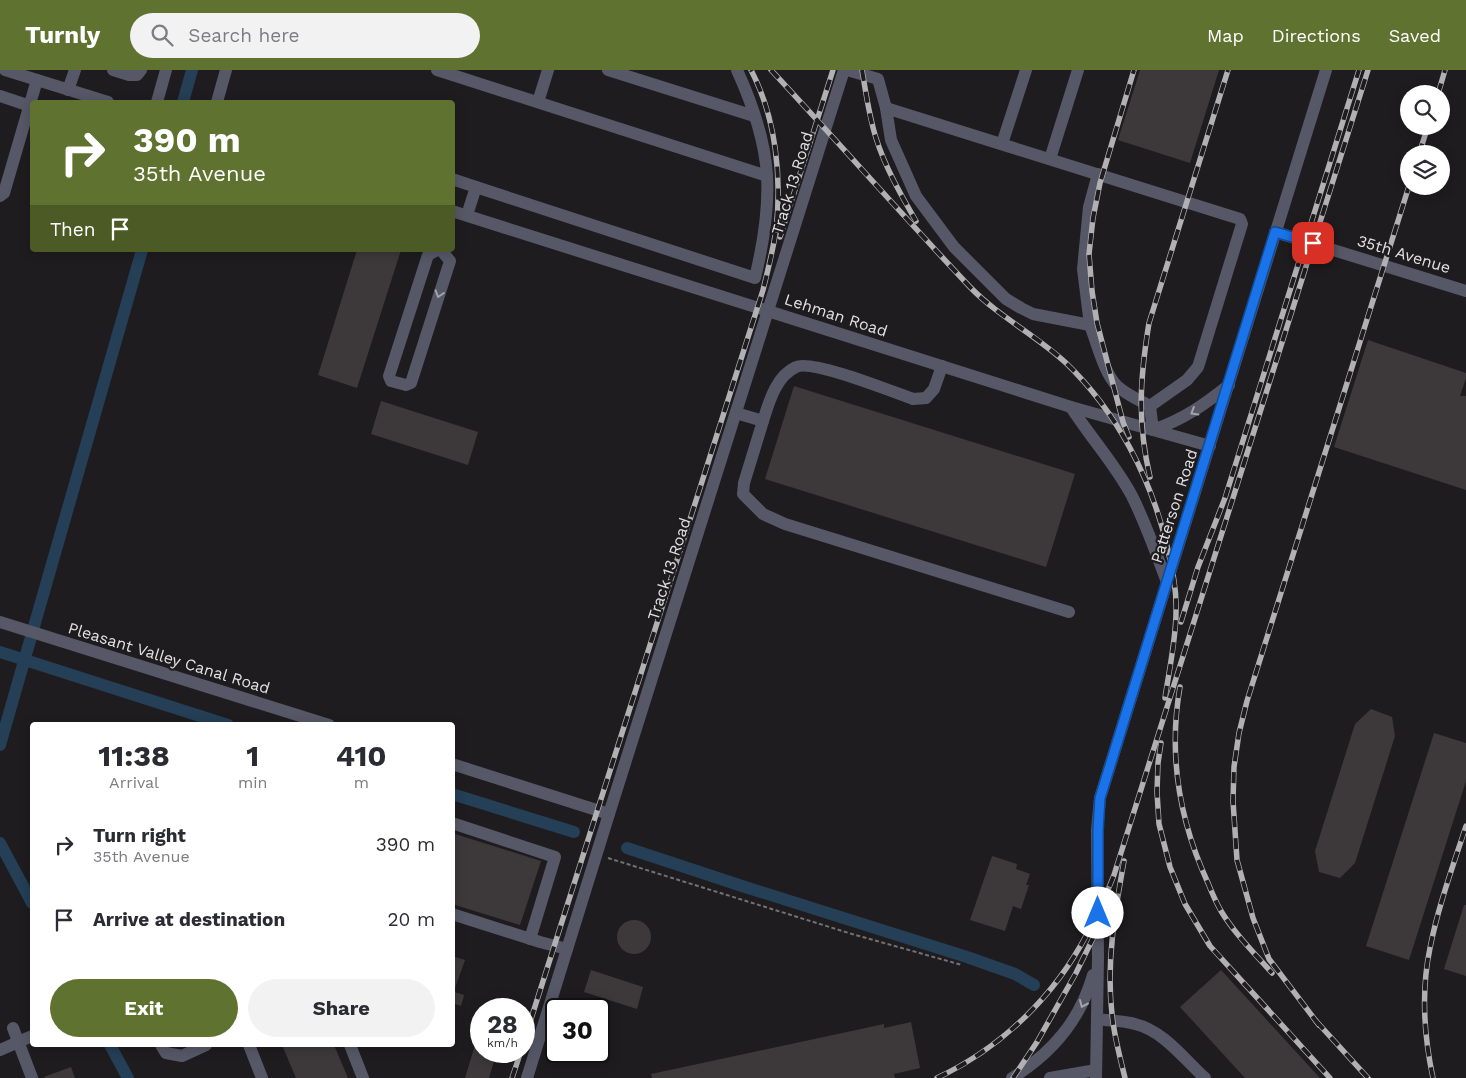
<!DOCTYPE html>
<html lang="en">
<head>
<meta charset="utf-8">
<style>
	:root { --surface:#fff; --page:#f2f2f3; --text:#2b2b33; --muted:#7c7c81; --accent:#60722f }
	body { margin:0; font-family:"Work Sans",sans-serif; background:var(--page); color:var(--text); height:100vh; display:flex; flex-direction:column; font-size:19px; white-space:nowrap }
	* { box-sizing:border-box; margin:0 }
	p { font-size:16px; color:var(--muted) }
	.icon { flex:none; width:28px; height:28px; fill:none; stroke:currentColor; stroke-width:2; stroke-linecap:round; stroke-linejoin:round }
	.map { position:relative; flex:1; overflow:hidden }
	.drawer { position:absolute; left:30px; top:652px; width:425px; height:325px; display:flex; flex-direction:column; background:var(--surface); border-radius:5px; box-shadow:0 2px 12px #0003 }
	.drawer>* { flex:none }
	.guide { position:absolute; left:30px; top:30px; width:425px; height:152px; border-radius:5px; box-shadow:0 2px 12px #0003; background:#60722f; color:#fff; overflow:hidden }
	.controls { position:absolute; left:1400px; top:15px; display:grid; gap:10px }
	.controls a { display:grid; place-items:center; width:50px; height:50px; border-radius:50%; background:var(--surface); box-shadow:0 2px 12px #0003; font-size:25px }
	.speed { position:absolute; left:470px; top:928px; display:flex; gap:10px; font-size:25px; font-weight:700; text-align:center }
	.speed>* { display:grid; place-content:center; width:65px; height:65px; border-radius:50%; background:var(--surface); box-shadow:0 2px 12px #0003; line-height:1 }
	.speed small { font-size:12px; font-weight:400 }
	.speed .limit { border:2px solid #111; border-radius:8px; background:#fff; color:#111 }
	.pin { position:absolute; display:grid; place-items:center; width:42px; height:42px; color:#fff; margin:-21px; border-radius:10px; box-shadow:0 2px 8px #0006 }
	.me { position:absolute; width:55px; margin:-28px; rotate:0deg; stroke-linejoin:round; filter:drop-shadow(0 0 4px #0008) }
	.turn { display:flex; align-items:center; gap:18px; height:105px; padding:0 20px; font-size:22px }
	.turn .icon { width:65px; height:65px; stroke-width:2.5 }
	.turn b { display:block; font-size:35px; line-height:42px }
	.then { display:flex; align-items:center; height:48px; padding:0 20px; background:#0003; gap:10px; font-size:19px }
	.eta { display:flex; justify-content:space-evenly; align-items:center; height:85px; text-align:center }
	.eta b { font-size:30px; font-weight:700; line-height:35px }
	.cta { display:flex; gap:10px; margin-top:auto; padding:10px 20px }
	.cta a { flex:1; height:58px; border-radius:30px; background:var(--accent); color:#fff; font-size:20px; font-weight:700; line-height:58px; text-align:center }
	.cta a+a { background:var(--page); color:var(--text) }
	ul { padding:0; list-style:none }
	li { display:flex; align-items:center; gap:15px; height:75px; padding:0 20px }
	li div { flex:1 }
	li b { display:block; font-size:19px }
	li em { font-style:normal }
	header { display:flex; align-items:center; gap:30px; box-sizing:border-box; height:70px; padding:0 25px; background:var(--accent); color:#fff }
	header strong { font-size:24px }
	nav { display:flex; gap:28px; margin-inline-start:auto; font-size:18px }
	.search { width:350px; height:45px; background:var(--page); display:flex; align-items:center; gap:12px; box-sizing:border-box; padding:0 18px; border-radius:28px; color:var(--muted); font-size:19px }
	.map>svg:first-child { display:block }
</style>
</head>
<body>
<header>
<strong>Turnly</strong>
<div class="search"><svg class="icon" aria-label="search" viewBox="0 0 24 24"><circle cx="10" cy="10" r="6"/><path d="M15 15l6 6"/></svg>Search here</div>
<nav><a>Map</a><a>Directions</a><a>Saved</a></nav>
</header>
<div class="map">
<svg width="1466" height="1008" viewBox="0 0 1466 1008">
	<rect width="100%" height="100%" fill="#1e1c1e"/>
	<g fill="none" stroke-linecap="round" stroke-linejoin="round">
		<!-- canal -->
		<g stroke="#243f56" stroke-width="12">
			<polyline points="183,32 192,0"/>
			<polyline points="0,582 228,655"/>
			<polyline points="0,675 142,180"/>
			<polyline points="452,724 574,762"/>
			<polyline points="0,773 32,833"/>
			<polyline points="627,778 742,816 967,887 1015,904 1034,915"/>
			<polyline points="110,975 128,1008"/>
		</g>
	</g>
	<!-- building -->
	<g fill="#3d393b">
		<polygon points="1140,0 1219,0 1190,93 1118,70"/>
		<polygon points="357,180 401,180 357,318 318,305"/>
		<polygon points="1368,270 1466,303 1466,308 1460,326 1466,326 1466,420 1334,377"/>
		<polygon points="794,316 1075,404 1046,497 765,409"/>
		<polygon points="381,331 478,362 468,395 371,364"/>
		<polygon points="1371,639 1392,647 1395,666 1355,793 1340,808 1319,802 1315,781 1355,654"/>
		<polygon points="1434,663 1466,673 1466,711 1409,890 1366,876"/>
		<polygon points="452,763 541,791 520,855 452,834"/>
		<polygon points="992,786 1017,794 1016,799 1030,804 1026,815 1029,815 1021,839 1013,836 1005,861 970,850"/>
		<polygon points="1464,835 1466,835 1466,906 1444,899"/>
		<circle cx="634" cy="867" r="17"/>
		<polygon points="452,886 465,890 454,921 452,920"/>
		<polygon points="591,900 643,917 637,939 584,922"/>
		<polygon points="1221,900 1320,1008 1245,1008 1180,937"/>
		<polygon points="452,921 464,925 461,936 452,933"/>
		<polygon points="911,952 920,998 894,1004 895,1008 652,1008 651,1004 884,954 884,958"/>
		<polygon points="479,962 481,963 481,981 497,981 489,1008 465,1008"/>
		<polygon points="282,975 334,975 348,1008 296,1008"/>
		<polygon points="71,997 75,1008 45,1008 44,1007"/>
	</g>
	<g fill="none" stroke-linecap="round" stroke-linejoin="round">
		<!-- path -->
		<polyline stroke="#727173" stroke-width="2" stroke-dasharray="4 2.5" stroke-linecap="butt" points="608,788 852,864 962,895"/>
		<!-- minor -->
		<g stroke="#565867" stroke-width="12">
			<polyline points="5,0 108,32"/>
			<polyline points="113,0 129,5 137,5 141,0"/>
			<polyline points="437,0 767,106"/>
			<polyline points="608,0 754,46"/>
			<polyline points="847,0 878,9 886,38 1240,149 1242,154 1198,297 1187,310 1150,336"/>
			<polyline points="68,20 75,0"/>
			<polyline points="0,26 30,36"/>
			<polyline points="157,32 166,0"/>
			<polyline points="217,32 226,0"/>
			<polyline points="538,32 548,0"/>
			<polyline points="886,38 891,70 916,126 954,177 1006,229 1021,238 1033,244 1090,255 1083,199 1089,137 1098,104"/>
			<polyline points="1002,74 1026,0"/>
			<polyline points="1050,89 1078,0"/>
			<polyline points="452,109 476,117 467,145"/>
			<path d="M 476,117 L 755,208 C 763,175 769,140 767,106 C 765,69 752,33 737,0"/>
			<polyline points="0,126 4,123 37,10"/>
			<polyline points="452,141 1071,337 1210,376"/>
			<polyline points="1275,162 1466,221"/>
			<polyline points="437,180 428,185 389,306 391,311 406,315 411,313 450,191 441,180"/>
			<path d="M 1090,255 C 1097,273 1104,303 1117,316 C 1127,325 1139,330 1150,336 L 1153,360 C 1184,349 1204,335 1229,315"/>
			<path d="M 1071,337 C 1090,367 1115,394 1132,426 C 1146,454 1156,483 1167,512"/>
			<polyline points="736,343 763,351 744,413 743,424 763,444 785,454 1069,542"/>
			<path d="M 763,351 C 769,332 776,306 796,297 C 812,289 893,322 913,329 L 926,328 L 934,319 L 942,296"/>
			<polyline points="0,552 329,655"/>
			<polyline points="452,694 609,744"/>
			<polyline points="452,753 555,787 530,869"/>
			<polyline points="452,844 540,872 567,879"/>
			<path d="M 1097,949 C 1109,951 1122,950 1135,954 C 1164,961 1184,989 1205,1008"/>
			<polyline points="13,958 32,1008"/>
			<polyline points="161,975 166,983 182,986 206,975"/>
			<polyline points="249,975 262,1008"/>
			<polyline points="350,975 363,1008"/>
			<polyline points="0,980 32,966"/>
			<polyline points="527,1008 609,744 844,0"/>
			<path d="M 1012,1008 C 1052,983 1080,951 1093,905"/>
			<polyline points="1050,1008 1096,1000"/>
			<polyline points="1096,1008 1098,888 1097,760 1100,728 1326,0"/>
		</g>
		<defs>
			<g id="rail">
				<path d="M 771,0 C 838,72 903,146 970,217 C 999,247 1036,265 1066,293 C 1117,342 1151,408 1167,476 C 1172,498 1177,520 1176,542 C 1176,569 1169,601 1165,628"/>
				<path d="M 862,0 C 866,23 869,46 876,68 C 885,97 901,125 916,151"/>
				<polyline points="1438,24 1445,0"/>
				<polyline points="1419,84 1428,56"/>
				<polyline points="780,167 833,0"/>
				<polyline points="1129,367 1123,352 1097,253 1092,221 1089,184 1093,148 1100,113 1134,0"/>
				<path d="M 1150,407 C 1137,352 1140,308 1149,253 L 1228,0"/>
				<polyline points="1181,552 1198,497 1225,428 1359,0"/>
				<path d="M 1180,617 C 1168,685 1180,752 1208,813 C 1212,823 1216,832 1221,841 C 1235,864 1254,883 1272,903"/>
				<polyline points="1161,673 1158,693 1157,722 1159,754 1170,797 1185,834 1210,876 1330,1008"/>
				<path d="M 1124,791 C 1115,841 1106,893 1112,944 C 1114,966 1120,987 1125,1008"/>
				<polyline points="1316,951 1368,1008"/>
				<polyline points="1319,955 1269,889 1253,848 1237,790 1233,731 1234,697 1239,663 1247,631 1409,116"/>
				<path d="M 524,971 L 763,220 C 768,200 773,180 776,160 C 782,107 776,48 751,0"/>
				<polyline points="512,1008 521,981"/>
				<path d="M 937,1008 C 1001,978 1054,927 1087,864 C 1098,845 1106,825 1114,805 L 1368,0"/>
				<polyline points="1013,1008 1037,972 1076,903 1097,860"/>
				<path d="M 1433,1008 C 1424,966 1421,921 1430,878 C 1438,837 1453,796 1466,756"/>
			</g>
		</defs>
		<!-- rail casing -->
		<use href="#rail" stroke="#b1b0b2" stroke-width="5.5"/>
		<!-- rail -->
		<use href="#rail" stroke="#1e1c1e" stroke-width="4" stroke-dasharray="11" stroke-linecap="butt"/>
	</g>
	<!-- one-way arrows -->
	<defs><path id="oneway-chevron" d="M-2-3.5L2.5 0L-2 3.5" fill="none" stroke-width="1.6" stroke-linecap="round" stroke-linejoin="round" transform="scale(1.25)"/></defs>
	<g stroke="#a2a3ab">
		<use href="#oneway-chevron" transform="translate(439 224) rotate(108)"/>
		<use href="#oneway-chevron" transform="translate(1194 342) rotate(149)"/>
		<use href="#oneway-chevron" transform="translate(1083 934) rotate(114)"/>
	</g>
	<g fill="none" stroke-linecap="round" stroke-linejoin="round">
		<defs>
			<polyline id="route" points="1098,843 1098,760 1100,728 1275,162 1313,173"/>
		</defs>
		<!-- route casing -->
		<use href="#route" stroke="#114b97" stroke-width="12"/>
		<!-- route -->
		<use href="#route" stroke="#1a73e8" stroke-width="9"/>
	</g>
	<g text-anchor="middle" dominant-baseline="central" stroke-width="4.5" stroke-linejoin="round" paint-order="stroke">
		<!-- street labels -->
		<g font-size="16" fill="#e1e0e2" stroke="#1e1c1e">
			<text transform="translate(792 113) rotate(-73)">Track 13 Road</text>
			<text transform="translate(1404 184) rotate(17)">35th Avenue</text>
			<text transform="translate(836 245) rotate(18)">Lehman Road</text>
			<text transform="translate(1174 436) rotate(-72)">Patterson Road</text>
			<text transform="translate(669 499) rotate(-72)">Track 13 Road</text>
			<text transform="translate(169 588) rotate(17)">Pleasant Valley Canal Road</text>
		</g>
	</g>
</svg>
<div class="controls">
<a><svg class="icon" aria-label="search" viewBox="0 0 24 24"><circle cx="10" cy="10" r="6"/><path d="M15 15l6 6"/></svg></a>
<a><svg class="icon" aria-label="layers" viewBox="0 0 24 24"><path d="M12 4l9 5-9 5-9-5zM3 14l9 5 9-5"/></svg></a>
</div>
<div class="speed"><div>28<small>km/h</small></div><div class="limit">30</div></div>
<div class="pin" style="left:1313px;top:173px;background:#d93025"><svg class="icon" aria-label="arrive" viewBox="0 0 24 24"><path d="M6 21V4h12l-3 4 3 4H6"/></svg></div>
<svg class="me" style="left:1098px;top:843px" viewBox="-20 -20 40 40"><circle r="19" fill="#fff"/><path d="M0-13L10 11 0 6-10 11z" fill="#1a73e8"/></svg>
<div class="guide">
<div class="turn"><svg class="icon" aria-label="right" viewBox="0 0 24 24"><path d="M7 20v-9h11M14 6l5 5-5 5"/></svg><div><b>390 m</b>35th Avenue</div></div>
<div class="then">Then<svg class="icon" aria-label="arrive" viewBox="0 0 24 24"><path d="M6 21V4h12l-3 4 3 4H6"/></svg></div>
</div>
<section class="drawer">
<div class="eta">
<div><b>11:38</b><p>Arrival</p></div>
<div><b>1</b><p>min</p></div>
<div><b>410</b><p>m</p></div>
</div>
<ul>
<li><svg class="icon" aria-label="right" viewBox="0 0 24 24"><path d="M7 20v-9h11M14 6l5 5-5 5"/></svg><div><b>Turn right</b><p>35th Avenue</p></div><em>390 m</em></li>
<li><svg class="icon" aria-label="arrive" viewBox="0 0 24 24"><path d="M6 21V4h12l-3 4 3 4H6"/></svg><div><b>Arrive at destination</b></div><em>20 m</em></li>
</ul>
<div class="cta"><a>Exit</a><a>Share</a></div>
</section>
</div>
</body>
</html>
